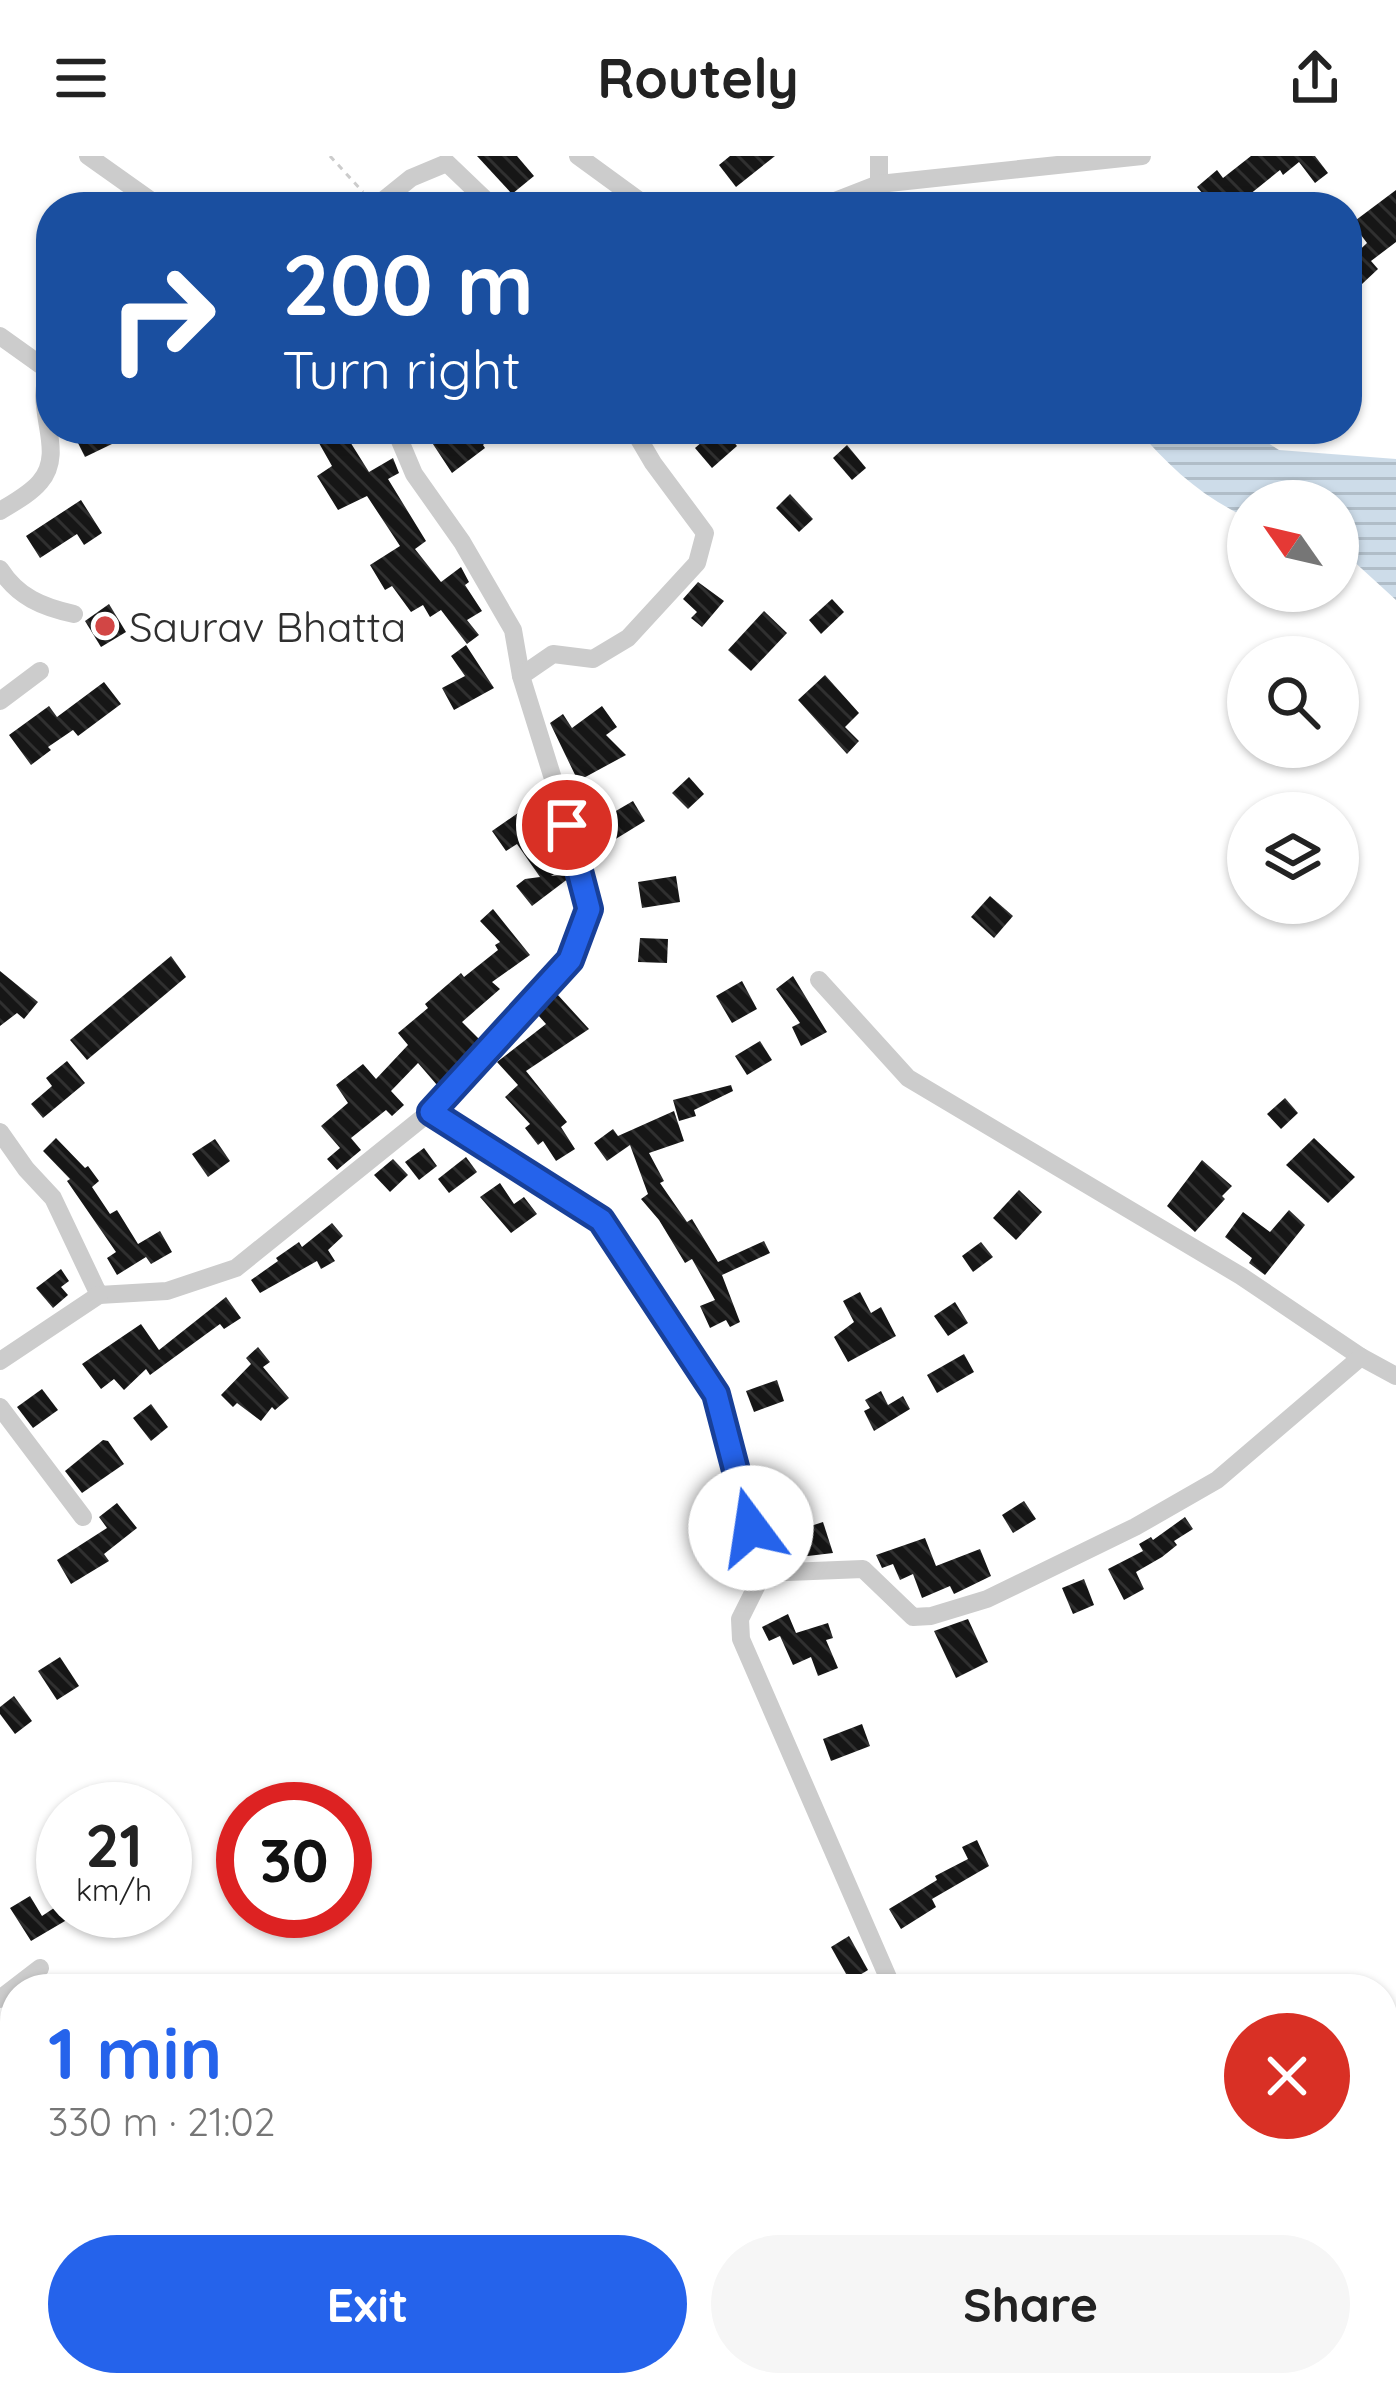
<!DOCTYPE html>
<html lang="en">
<head>
<meta charset="utf-8">
<style>
	:root { --surface:#fff; --page:#f6f6f6; --text:#222; --muted:#767676; --accent:#2563eb }
	body { margin:0; font-family:Quicksand,sans-serif; background:var(--page); color:var(--text); height:100vh; display:flex; flex-direction:column; font-size:45px; white-space:nowrap }
	* { box-sizing:border-box; margin:0 }
	p { font-size:39px; color:var(--muted) }
	.icon { flex:none; width:66px; height:66px; fill:none; stroke:currentColor; stroke-width:2; stroke-linecap:round; stroke-linejoin:round }
	.map { position:relative; flex:1; overflow:hidden }
	.side { position:absolute; left:0px; top:1818px; width:1398px; height:423px; display:flex; flex-direction:column; background:var(--surface); border-radius:48px 48px 0 0; box-shadow:0 3px 9px #0004 }
	.side>* { flex:none }
	.top-card { position:absolute; left:36px; top:36px; width:1326px; height:252px; border-radius:48px; box-shadow:0 3px 9px #0004; background:#1a4fa0; color:#fff; overflow:hidden }
	.needle { width:78px; rotate:304deg }
	.tools { position:absolute; left:1227px; top:324px; display:grid; gap:24px }
	.tools a { display:grid; place-items:center; width:132px; height:132px; border-radius:50%; background:var(--surface); box-shadow:0 3px 9px #0004; font-size:60px }
	.speed { position:absolute; left:36px; top:1626px; display:flex; gap:24px; font-size:60px; font-weight:700; text-align:center }
	.speed>* { display:grid; place-content:center; width:156px; height:156px; border-radius:50%; background:var(--surface); box-shadow:0 3px 9px #0004; line-height:1 }
	.speed small { font-size:30px; font-weight:400 }
	.speed .limit { border:18px solid #d22; background:#fff; color:#111 }
	.pin { position:absolute; display:grid; place-items:center; width:102px; height:102px; color:#fff; margin:-51px; border:6px solid #fff; border-radius:50%; box-shadow:0 3px 12px #0007 }
	.me { position:absolute; width:132px; margin:-66px; rotate:346deg; stroke-linejoin:round; filter:drop-shadow(0 0 9px #0008) }
	.turn { display:flex; align-items:center; gap:42px; height:252px; padding:0 48px; font-size:54px }
	.turn .icon { width:156px; height:156px; stroke-width:2.5 }
	.turn b { display:block; font-size:84px; line-height:102px }
	.round { display:grid; place-items:center; flex:none; width:126px; height:126px; border-radius:63px; background:var(--page) }
	.headline { display:flex; align-items:center; justify-content:space-between; height:204px; padding:0 48px }
	h1 { font-size:72px; font-weight:700; line-height:90px; color:var(--accent) }
	.primary-button { display:flex; gap:24px; margin-top:auto; padding:24px 48px }
	.primary-button a { flex:1; height:138px; border-radius:72px; background:var(--accent); color:#fff; font-size:48px; font-weight:700; line-height:138px; text-align:center }
	.primary-button a+a { background:var(--page); color:var(--text) }
	header { display:flex; justify-content:space-between; align-items:center; height:156px; padding:0 48px; background:var(--surface); font-size:54px; font-weight:700 }
	.map>svg:first-child { display:block }
</style>
</head>
<body>
<header><svg class="icon" aria-label="menu" viewBox="0 0 24 24"><path d="M4 6h16M4 12h16M4 18h16"/></svg>Routely<svg class="icon" aria-label="share" viewBox="0 0 24 24"><path d="M12 15V3M7 8l5-5 5 5M5 13v7h14v-7"/></svg></header>
<div class="map">
<svg width="1396" height="2239" viewBox="0 0 1396 2239">
	<defs>
		<pattern id="water-rules" width="6" height="5" patternUnits="userSpaceOnUse" patternTransform="scale(3)"><rect width="6" height="5" fill="#cddce9"/><path d="M0 2.5h6" fill="none" stroke="#b0bdc8"/></pattern>
		<pattern id="building-back-hatch" width="6" height="6" patternUnits="userSpaceOnUse" patternTransform="scale(3)"><rect width="6" height="6" fill="#161616"/><path d="M-1 5l2 2M0 0l6 6M5-1l2 2" fill="none" stroke="#303030"/></pattern>
	</defs>
	<rect width="100%" height="100%" fill="#fff"/>
	<!-- water -->
	<path fill="url(#water-rules)" d="M 1137,273 L 1246,273 L 1279,294 L 1396,303 L 1396,444 L 1338,391 L 1338,345 L 1248,345 L 1248,362 C 1203,342 1168,310 1137,273 Z"/>
	<!-- building -->
	<g fill="url(#building-back-hatch)">
		<polygon points="477,0 517,0 534,20 512,38"/>
		<polygon points="730,0 775,0 736,31 719,9"/>
		<polygon points="1251,0 1315,0 1328,17 1315,27 1299,6 1283,19 1280,14 1234,51 1214,51 1197,31 1217,14 1223,22"/>
		<polygon points="1396,34 1396,86 1371,105 1378,113 1362,128 1347,112 1347,106 1367,87 1352,67"/>
		<polygon points="86,273 108,273 114,287 85,301 74,279"/>
		<polygon points="311,273 342,273 369,316 393,302 399,317 388,323 426,385 415,393 441,426 461,411 469,426 465,429 482,455 467,464 479,479 467,488 441,454 430,461 423,449 411,456 392,430 385,434 370,409 400,390 367,340 338,354 317,320 332,310"/>
		<polygon points="423,273 500,273 483,289 485,292 452,317"/>
		<polygon points="717,273 723,273 737,290 712,312 695,292"/>
		<polygon points="847,289 866,312 852,324 833,302"/>
		<polygon points="790,338 813,363 799,376 776,352"/>
		<polygon points="81,344 102,377 84,389 77,378 40,402 26,380"/>
		<polygon points="698,426 724,445 702,471 691,462 697,456 683,443"/>
		<polygon points="832,443 844,456 821,478 809,464"/>
		<polygon points="109,448 126,476 101,491 85,465"/>
		<polygon points="764,455 787,477 751,515 728,494"/>
		<polygon points="466,489 494,532 454,554 442,532 465,520 451,500"/>
		<polygon points="825,519 859,557 845,571 859,585 847,598 798,544"/>
		<polygon points="104,526 121,548 78,580 73,574 48,591 51,594 31,609 9,579 49,550 57,561"/>
		<polygon points="602,550 617,571 606,579 626,599 578,625 550,567 563,558 572,572"/>
		<polygon points="689,621 704,638 688,653 672,637"/>
		<polygon points="633,645 645,665 614,684 602,663"/>
		<polygon points="528,650 549,681 557,680 560,692 555,695 566,711 551,720 568,718 569,722 532,750 516,730 525,723 540,721 517,688 506,695 492,675"/>
		<polygon points="676,720 680,746 642,752 638,726"/>
		<polygon points="990,740 1013,760 994,782 971,761"/>
		<polygon points="493,753 530,799 492,826 500,833 462,866 479,883 437,929 418,907 391,935 404,949 392,960 386,954 351,982 361,994 337,1014 327,1003 340,992 321,970 348,947 336,929 363,908 376,923 408,889 398,877 428,852 425,848 461,817 464,821 498,794 495,789 500,786 480,765"/>
		<polygon points="640,782 668,783 667,807 638,806"/>
		<polygon points="171,800 186,821 87,904 70,884"/>
		<polygon points="0,815 38,846 24,863 17,857 0,870"/>
		<polygon points="793,820 827,876 801,890 792,871 800,867 776,833"/>
		<polygon points="742,825 757,853 732,867 716,840"/>
		<polygon points="557,838 589,873 526,915 567,966 561,971 575,993 556,1005 543,985 538,989 525,972 530,968 505,941 518,929 497,906 546,868 538,859"/>
		<polygon points="760,885 772,904 747,919 735,900"/>
		<polygon points="67,905 85,927 43,962 31,948 52,930 46,922"/>
		<polygon points="731,929 733,935 694,954 696,960 679,965 673,944"/>
		<polygon points="1285,942 1298,957 1281,973 1267,958"/>
		<polygon points="674,955 684,985 649,997 664,1025 660,1027 687,1066 692,1063 718,1106 764,1085 770,1097 722,1119 740,1166 730,1171 726,1164 710,1172 700,1150 715,1144 692,1103 685,1107 659,1064 641,1043 648,1038 630,989 607,1005 594,987 613,973 618,980"/>
		<polygon points="56,982 85,1012 88,1010 99,1025 92,1031 110,1058 117,1054 138,1088 160,1075 172,1096 151,1108 146,1101 117,1119 107,1102 116,1096 67,1025 70,1023 43,995"/>
		<polygon points="1314,982 1355,1021 1328,1047 1286,1009"/>
		<polygon points="215,983 230,1005 208,1021 192,998"/>
		<polygon points="424,992 437,1010 419,1024 405,1006"/>
		<polygon points="466,1001 477,1016 449,1037 438,1023"/>
		<polygon points="393,1003 408,1019 390,1036 374,1019"/>
		<polygon points="1202,1004 1232,1030 1222,1040 1225,1043 1195,1076 1167,1050"/>
		<polygon points="500,1027 514,1048 524,1041 537,1058 511,1077 480,1041"/>
		<polygon points="1019,1034 1042,1056 1016,1084 993,1062"/>
		<polygon points="1289,1054 1305,1069 1265,1119 1249,1107 1252,1102 1225,1081 1243,1056 1270,1076"/>
		<polygon points="332,1067 343,1080 328,1094 335,1105 321,1113 317,1105 260,1137 251,1124 278,1105 276,1102 299,1086 302,1091"/>
		<polygon points="981,1086 993,1101 973,1116 962,1100"/>
		<polygon points="61,1113 69,1125 61,1131 68,1139 53,1152 36,1132"/>
		<polygon points="860,1136 871,1157 881,1151 896,1180 848,1206 834,1181 854,1166 843,1145"/>
		<polygon points="226,1141 241,1162 224,1173 220,1168 150,1219 146,1213 124,1234 114,1223 101,1233 82,1208 141,1168 159,1194"/>
		<polygon points="955,1146 968,1167 948,1180 934,1160"/>
		<polygon points="258,1191 270,1206 263,1211 289,1242 275,1254 272,1251 261,1265 237,1247 233,1251 221,1239 251,1208 246,1202"/>
		<polygon points="964,1198 974,1216 937,1237 927,1219"/>
		<polygon points="777,1224 784,1245 754,1256 746,1235"/>
		<polygon points="42,1233 58,1254 33,1272 17,1251"/>
		<polygon points="881,1235 888,1249 903,1240 910,1253 874,1275 864,1255 870,1252 865,1244"/>
		<polygon points="151,1248 168,1271 151,1285 133,1262"/>
		<polygon points="103,1284 108,1285 124,1308 82,1337 65,1315"/>
		<polygon points="1024,1345 1036,1363 1013,1377 1002,1359"/>
		<polygon points="117,1347 137,1372 104,1398 109,1405 71,1428 57,1404 107,1372 99,1361"/>
		<polygon points="1185,1361 1193,1373 1174,1385 1177,1389 1162,1401 1136,1416 1144,1433 1124,1444 1108,1413 1143,1395 1139,1388 1151,1381 1153,1384"/>
		<polygon points="823,1366 833,1397 791,1402 783,1379"/>
		<polygon points="925,1382 936,1410 980,1393 991,1420 954,1438 950,1430 922,1442 913,1418 900,1424 893,1408 882,1412 876,1399"/>
		<polygon points="1084,1423 1094,1449 1073,1458 1062,1432"/>
		<polygon points="788,1458 796,1477 828,1467 833,1482 826,1484 838,1512 818,1520 811,1501 793,1509 780,1480 769,1485 762,1471"/>
		<polygon points="968,1463 988,1506 956,1522 934,1475"/>
		<polygon points="60,1501 79,1530 57,1544 38,1515"/>
		<polygon points="14,1540 32,1565 15,1578 0,1558 0,1551"/>
		<polygon points="862,1568 870,1590 831,1605 823,1583"/>
		<polygon points="977,1684 989,1710 932,1743 936,1751 901,1773 889,1753 937,1724 935,1720 968,1703 962,1691"/>
		<polygon points="30,1740 42,1760 63,1746 63,1755 82,1755 31,1785 10,1752"/>
		<polygon points="849,1780 868,1814 850,1825 831,1791"/>
	</g>
	<g fill="none" stroke-linecap="round" stroke-linejoin="round">
		<!-- path -->
		<polyline stroke="#ccc" stroke-width="3" stroke-dasharray="6 6" stroke-linecap="butt" points="330,0 363,36"/>
		<!-- lane -->
		<polyline stroke="#ccc" stroke-width="9" points="1383,2187 1396,2181"/>
		<!-- street -->
		<g stroke="#ccc" stroke-width="18">
			<polyline points="88,0 160,51"/>
			<polyline points="578,0 648,51"/>
			<polyline points="879,0 879,28"/>
			<polyline points="375,51 411,22 447,7 493,51"/>
			<polyline points="820,51 879,28 1142,0"/>
			<polyline points="0,180 49,215"/>
			<polyline points="395,273 414,318 462,386 513,474 521,520"/>
			<path d="M 0,355 C 13,347 30,338 40,326 C 68,294 30,249 51,213"/>
			<path d="M 0,413 C 18,441 42,451 74,458"/>
			<polyline points="0,545 40,515"/>
			<polyline points="819,824 908,922 1241,1120 1361,1201"/>
			<polyline points="431,955 601,1065 716,1238 763,1417 740,1463 741,1483 893,1833"/>
			<polyline points="0,976 26,1013 53,1042 99,1139 167,1135 236,1112 431,955 570,804 589,753 579,706 521,520 553,498 593,503 628,482 697,407 705,377 653,307 633,273"/>
			<polyline points="0,1205 99,1139"/>
			<polyline points="0,1251 83,1361"/>
			<polyline points="763,1417 863,1413 913,1461 931,1460 987,1443 1135,1371 1217,1324 1361,1201 1396,1220"/>
			<polyline points="0,1843 40,1812"/>
			<polyline points="0,1950 15,1967"/>
			<polyline points="198,2226 205,2239"/>
			<polyline points="1146,2226 1148,2239"/>
			<polyline points="370,2239 383,2226"/>
		</g>
	</g>
	<g fill="none" stroke-linecap="round" stroke-linejoin="round">
		<defs>
			<polyline id="route" points="567,669 589,753 570,804 431,956 601,1064 716,1238 751,1372"/>
		</defs>
		<!-- route casing -->
		<use href="#route" stroke="#184099" stroke-width="30"/>
		<!-- route -->
		<use href="#route" stroke="#2563eb" stroke-width="21"/>
	</g>
	<!-- markers -->
	<circle fill="#d24645" stroke="#fff" stroke-width="4.5" cx="105" cy="470" r="12"/>
	<g text-anchor="middle" dominant-baseline="central" stroke-width="12" stroke-linejoin="round" paint-order="stroke">
		<!-- poi labels -->
		<g font-size="42" fill="#2f2f2f" stroke="#fff" text-anchor="start">
			<text x="129" y="470">Saurav Bhatta</text>
		</g>
	</g>
</svg>
<div class="tools">
<a><svg class="needle" viewBox="-14 -14 28 28"><path d="M0-13l5 13h-10z" fill="#e53935"/><path d="M0 13l5-13h-10z" fill="#767676"/></svg></a>
<a><svg class="icon" aria-label="search" viewBox="0 0 24 24"><circle cx="10" cy="10" r="6"/><path d="M15 15l6 6"/></svg></a>
<a><svg class="icon" aria-label="layers" viewBox="0 0 24 24"><path d="M12 4l9 5-9 5-9-5zM3 14l9 5 9-5"/></svg></a>
</div>
<div class="speed"><div>21<small>km/h</small></div><div class="limit">30</div></div>
<div class="pin" style="left:567px;top:669px;background:#d93025"><svg class="icon" aria-label="arrive" viewBox="0 0 24 24"><path d="M6 21V4h12l-3 4 3 4H6"/></svg></div>
<svg class="me" style="left:751px;top:1372px" viewBox="-20 -20 40 40"><circle r="19" fill="#fff"/><path d="M0-13L10 11 0 6-10 11z" fill="#2563eb"/></svg>
<div class="top-card">
<div class="turn"><svg class="icon" aria-label="right" viewBox="0 0 24 24"><path d="M7 20v-9h11M14 6l5 5-5 5"/></svg><div><b>200 m</b>Turn right</div></div>
</div>
<section class="side">
<div class="headline"><div><h1>1 min</h1><p>330 m · 21:02</p></div><a class="round" style="background:#d93025;color:#fff"><svg class="icon" aria-label="close" viewBox="0 0 24 24"><path d="M6 6l12 12M18 6L6 18"/></svg></a></div>
<div class="primary-button"><a>Exit</a><a>Share</a></div>
</section>
</div>
</body>
</html>
